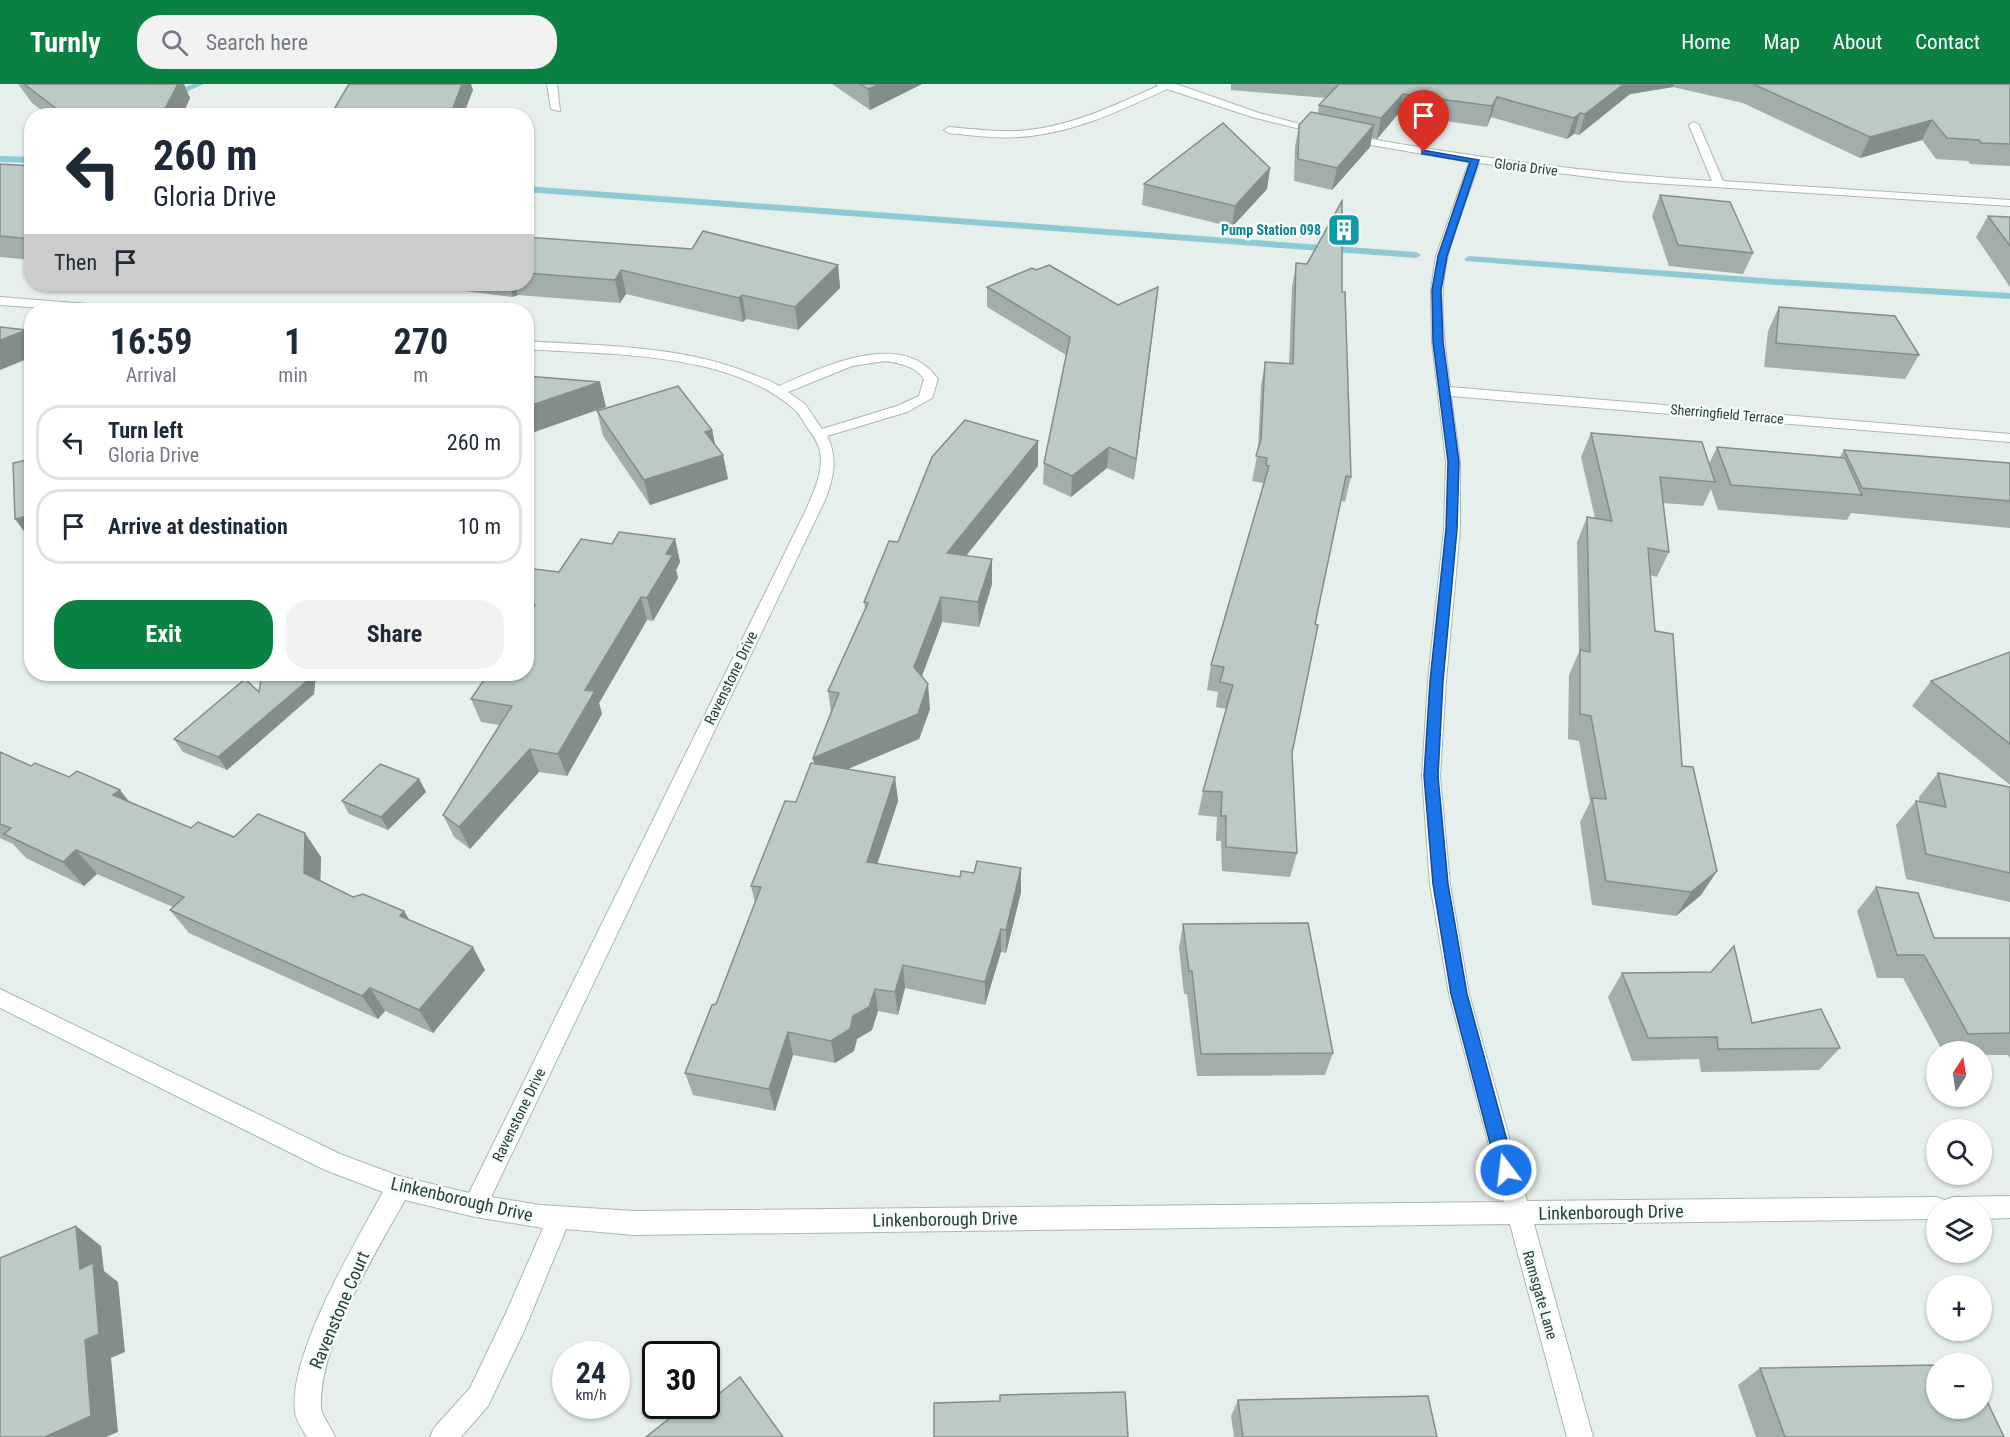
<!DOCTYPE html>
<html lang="en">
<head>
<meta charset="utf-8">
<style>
	:root { --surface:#fff; --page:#f2f2f3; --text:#1f2937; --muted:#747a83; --line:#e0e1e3; --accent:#0b8043 }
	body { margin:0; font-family:"Roboto Condensed",sans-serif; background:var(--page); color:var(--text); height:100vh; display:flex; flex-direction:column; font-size:22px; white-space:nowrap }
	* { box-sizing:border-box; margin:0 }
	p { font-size:20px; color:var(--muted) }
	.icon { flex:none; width:33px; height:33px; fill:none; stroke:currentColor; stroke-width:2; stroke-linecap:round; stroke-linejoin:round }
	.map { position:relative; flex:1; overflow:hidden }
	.sheet { position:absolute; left:24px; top:219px; width:510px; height:378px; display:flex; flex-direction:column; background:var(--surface); border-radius:24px; box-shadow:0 2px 4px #0004 }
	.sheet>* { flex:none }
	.hud { position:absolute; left:24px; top:24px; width:510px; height:183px; border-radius:24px; box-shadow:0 2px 4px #0004; background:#fff; color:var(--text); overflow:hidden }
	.needle { width:39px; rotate:12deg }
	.buttons { position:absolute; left:1926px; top:957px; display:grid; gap:12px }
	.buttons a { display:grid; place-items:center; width:66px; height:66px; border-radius:50%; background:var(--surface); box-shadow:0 2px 4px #0004; font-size:30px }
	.speed { position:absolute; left:552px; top:1257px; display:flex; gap:12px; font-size:30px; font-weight:700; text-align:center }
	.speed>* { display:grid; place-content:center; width:78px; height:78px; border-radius:50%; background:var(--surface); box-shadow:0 2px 4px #0004; line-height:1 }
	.speed small { font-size:15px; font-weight:400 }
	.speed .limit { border:3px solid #111; border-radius:9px; background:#fff; color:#111 }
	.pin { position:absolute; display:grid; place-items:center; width:51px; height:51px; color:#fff; margin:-62px -26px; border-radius:50% 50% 50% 0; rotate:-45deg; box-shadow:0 0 6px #0007 }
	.pin .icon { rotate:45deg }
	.me { position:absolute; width:66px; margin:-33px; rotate:345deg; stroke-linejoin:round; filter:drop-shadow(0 0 4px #0008) }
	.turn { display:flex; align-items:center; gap:21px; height:126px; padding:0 30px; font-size:27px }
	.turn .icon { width:78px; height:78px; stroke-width:2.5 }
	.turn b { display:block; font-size:42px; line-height:51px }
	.then { display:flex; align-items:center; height:57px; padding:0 30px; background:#0003; gap:12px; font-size:22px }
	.eta { display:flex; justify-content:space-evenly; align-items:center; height:102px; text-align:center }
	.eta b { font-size:36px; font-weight:700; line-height:42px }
	.primary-button { display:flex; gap:12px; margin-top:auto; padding:12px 30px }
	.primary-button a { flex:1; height:69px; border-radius:24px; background:var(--accent); color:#fff; font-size:24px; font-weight:700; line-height:69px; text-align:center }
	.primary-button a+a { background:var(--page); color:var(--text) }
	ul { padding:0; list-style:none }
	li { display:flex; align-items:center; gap:18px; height:75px; margin:0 12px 9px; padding:0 18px; border:3px solid var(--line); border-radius:24px }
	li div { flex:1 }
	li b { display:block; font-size:22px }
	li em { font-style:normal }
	header { display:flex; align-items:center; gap:36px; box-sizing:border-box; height:84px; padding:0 30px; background:var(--accent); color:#fff }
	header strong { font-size:28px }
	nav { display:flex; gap:33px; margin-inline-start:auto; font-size:21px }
	.search { width:420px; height:54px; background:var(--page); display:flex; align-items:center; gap:15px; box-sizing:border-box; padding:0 21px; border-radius:24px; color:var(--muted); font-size:22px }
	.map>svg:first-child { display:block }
</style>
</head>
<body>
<header>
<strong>Turnly</strong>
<div class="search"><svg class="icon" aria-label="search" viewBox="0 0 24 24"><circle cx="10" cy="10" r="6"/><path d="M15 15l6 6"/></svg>Search here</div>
<nav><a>Home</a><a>Map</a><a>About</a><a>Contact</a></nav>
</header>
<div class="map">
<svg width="2010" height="1353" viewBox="0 0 2010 1353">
	<rect width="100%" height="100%" fill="#e6efeb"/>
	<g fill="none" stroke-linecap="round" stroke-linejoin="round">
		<!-- stream -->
		<g fill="#8ec9d4" fill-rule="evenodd">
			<polygon points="193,0 204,0 172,14 165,12"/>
			<polygon points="0,72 32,73 32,79 0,78"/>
			<polygon points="526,102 1416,168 1421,171 1416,174 526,108"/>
			<polygon points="1469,172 1776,195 2010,209 2010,215 1776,201 1466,177 1464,175"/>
		</g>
		<defs>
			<g id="minor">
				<polygon points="547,0 557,0 560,27 551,25"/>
				<path d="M 1156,0 L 1176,0 L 1259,29 L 1326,47 L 1321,50 L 1252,33 L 1167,5 C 1120,27 1071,50 1018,53 C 995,55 972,51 949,49 L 944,46 L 949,43 C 972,45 995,48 1018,47 C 1068,44 1113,22 1158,2 Z"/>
				<path d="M 1694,38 L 1699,41 L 1723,97 L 2010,116 L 2010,122 L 1622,97 L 1479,79 C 1469,110 1456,140 1448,171 C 1437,214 1445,261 1450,303 L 2010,350 L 2010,358 L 1451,312 L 1460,378 L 1460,445 L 1446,597 L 1440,692 L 1450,800 L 1469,910 L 1527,1117 L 1936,1113 L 1945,1116 L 1953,1113 L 2010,1112 L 2010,1134 L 1982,1135 L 1982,1124 L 1936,1124 L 1936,1135 L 1534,1140 L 1593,1353 L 1567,1353 L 1510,1140 L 634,1151 L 566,1145 L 524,1247 L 488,1322 L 461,1353 L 430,1353 L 434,1344 L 470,1304 L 506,1229 L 543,1144 L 475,1133 L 405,1116 C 375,1169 318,1263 321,1324 C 322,1333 332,1344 335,1353 L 307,1353 C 303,1346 296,1337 295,1328 C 288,1271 355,1159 383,1108 L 325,1086 L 0,924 L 0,905 L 340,1070 L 399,1092 L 469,1109 L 805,428 C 813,410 824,388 820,367 C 818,358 812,350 807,343 C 803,337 799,329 794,325 C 728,267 609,271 526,265 L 526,257 C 600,262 680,261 749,289 C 759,293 770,296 779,302 C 823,283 902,244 938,295 L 932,314 L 907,328 L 827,352 C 838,374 834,393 825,416 L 491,1113 L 540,1121 L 634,1127 L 1504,1118 L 1449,910 L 1430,800 L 1422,692 L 1428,597 L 1444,445 L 1446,378 L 1432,258 L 1431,206 L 1436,172 L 1469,78 L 1348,57 L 1343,54 L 1348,51 C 1469,73 1590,89 1712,97 L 1689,41 ZM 885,277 C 900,279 915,282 924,295 L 919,312 L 897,322 L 822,345 L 805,320 L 788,308 L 852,282 Z"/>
				<polygon points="0,213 113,222 119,226 72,226 0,221"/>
			</g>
		</defs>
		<!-- minor casing -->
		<use href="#minor" stroke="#a8b8b2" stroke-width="2"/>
		<!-- minor -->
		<use href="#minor" fill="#fff" fill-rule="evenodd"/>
	</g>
	<!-- wall -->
	<g fill="#a1aea9">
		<polygon points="18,0 184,0 190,14 182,32 49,32 32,19"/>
		<polygon points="832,0 922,0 870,26"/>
		<polygon points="1231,0 2010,0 2010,82 1970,80 1968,77 1936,75 1922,56 1860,74 1743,19 1673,3 1630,10 1579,51 1574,50 1567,55 1491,33 1487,43 1398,30 1377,55 1372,54 1370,63 1332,106 1294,97 1295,63 1299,41 1318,29 1319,21 1326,14 1231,6"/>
		<polygon points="0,80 32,82 32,176 0,173"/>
		<polygon points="1270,84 1267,105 1232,143 1142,121 1144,100"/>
		<polygon points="1660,111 1753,169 1743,190 1669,182 1652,132"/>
		<polygon points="1988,132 2010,133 2010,203 1976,153"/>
		<polygon points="526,153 838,181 840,204 798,246 746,235 743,238 626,210 620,219 518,211 513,213 456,206 454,200 526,200"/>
		<polygon points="1296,179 1342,208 1351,393 1345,418 1341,417 1315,540 1292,669 1297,769 1290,793 1222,787 1221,757 1216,757 1217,733 1198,731 1203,707 1226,625 1216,623 1218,608 1207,606 1211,581 1262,406 1263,399 1252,397 1258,367 1261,302 1265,278 1289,279 1292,203"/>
		<polygon points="333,200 399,200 395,204"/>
		<polygon points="987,203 1118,221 1158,203 1134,396 1107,384 1071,413 1043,400 1044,379 1066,271 987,223"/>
		<polygon points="1779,223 1919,271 1905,295 1764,283 1768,247"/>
		<polygon points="597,327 712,346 715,360 723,371 728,395 650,421 603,352"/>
		<polygon points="1591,349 1709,380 1717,363 1840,373 1844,366 2010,379 2010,444 1851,429 1847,436 1718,426 1711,405 1703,422 1663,419 1669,468 1657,493 1650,491 1655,547 1682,682 1717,787 1701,811 1676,832 1592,821 1580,738 1590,718 1579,657 1568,655 1569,591 1579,568 1577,458 1587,433 1595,434 1581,373"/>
		<polygon points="1038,382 966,472 992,475 992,500 979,543 942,538 922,592 930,625 919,655 848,685 895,693 898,717 877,780 960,793 974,789 1021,784 1021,808 1006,869 1001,868 985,921 905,904 898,931 878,927 872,946 857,955 854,967 835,979 793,971 775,1027 693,1011 685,989 716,920 755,819 751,802 796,718 814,679 813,674 831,628 828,607 865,525 864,518 898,458"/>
		<polygon points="675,455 680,478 676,486 678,494 653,537 647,536 599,619 602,630 567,692 539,688 470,765 454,753 443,731 499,641 481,638 471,615 526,590 526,484 559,488 612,460"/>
		<polygon points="2010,568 2010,701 1912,622 1931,597"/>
		<polygon points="262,590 316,590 314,610 227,686 183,668 174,655 259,608"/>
		<polygon points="0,668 31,682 129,718 191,744 234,753 321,773 320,796 353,813 404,827 409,836 485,886 433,949 385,927 378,935 189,849 170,826 173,823 97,790 84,802 26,774 13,760 0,754"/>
		<polygon points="1938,689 2010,703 2010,818 1906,795 1896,741 1916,717 1919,717 1919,713"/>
		<polygon points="419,695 426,708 388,746 349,730 342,717"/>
		<polygon points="1876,803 1934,854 2010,854 2010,975 2008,971 1982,971 1982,968 1943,968 1903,894 1877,894 1857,827"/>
		<polygon points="1183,840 1333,969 1325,991 1197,992 1187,910 1184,910 1179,864"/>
		<polygon points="1622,889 1752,939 1840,964 1819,986 1701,988 1699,975 1632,977 1608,913"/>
		<polygon points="1760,1284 2004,1353 1756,1353 1738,1301"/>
		<polygon points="1238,1316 1437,1353 1234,1353 1231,1332"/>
	</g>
	<!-- shaded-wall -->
	<g fill="#838d89">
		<polygon points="178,0 184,0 190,14 182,32 161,32"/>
		<polygon points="462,0 471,0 473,6 463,32 450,32"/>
		<polygon points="880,0 922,0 870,26 868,5"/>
		<polygon points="1624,0 1674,0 1673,3 1630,10 1579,51 1585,30"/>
		<polygon points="1403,10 1398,30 1377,55 1381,34"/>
		<polygon points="1497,13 1491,33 1487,43 1492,22"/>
		<polygon points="1580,29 1574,50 1567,55 1574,34"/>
		<polygon points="1932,36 1922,56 1860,74 1870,53"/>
		<polygon points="1374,41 1370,63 1332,106 1337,84"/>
		<polygon points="1270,84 1267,105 1232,143 1235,122"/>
		<polygon points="838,181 840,204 798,246 795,223"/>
		<polygon points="621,186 626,210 620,219 615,196"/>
		<polygon points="393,200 399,200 395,204"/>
		<polygon points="509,200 514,200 518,211 513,213"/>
		<polygon points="1158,203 1156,223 1134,396 1136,375"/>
		<polygon points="742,211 746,235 743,238 739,214"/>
		<polygon points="27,246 32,254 32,273 0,286 0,256"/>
		<polygon points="600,298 606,323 526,351 526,323"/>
		<polygon points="712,346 717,370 705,348"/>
		<polygon points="1038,357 1038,382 948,494 947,469"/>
		<polygon points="1109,363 1107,384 1071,413 1072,392"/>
		<polygon points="723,371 728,395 650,421 644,396"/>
		<polygon points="32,431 32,458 15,435"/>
		<polygon points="675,455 680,478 676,486 678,494 653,537 647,514 666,470"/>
		<polygon points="992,475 992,500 979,543 978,518"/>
		<polygon points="641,513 647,536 599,619 602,630 567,692 558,670 585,606"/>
		<polygon points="941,513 942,538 916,608 914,583"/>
		<polygon points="308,590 316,590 314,610 227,686 218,673"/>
		<polygon points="928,600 930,625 919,655 817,698 813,674"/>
		<polygon points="530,665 539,688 470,765 459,743"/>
		<polygon points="895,693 898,717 870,802 867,778"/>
		<polygon points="419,695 426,708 388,746 381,733"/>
		<polygon points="120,706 139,730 113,711"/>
		<polygon points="305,749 321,773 320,813 304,789"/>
		<polygon points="76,766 97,790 84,802 63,778"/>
		<polygon points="1021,784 1021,808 1006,869 1006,846"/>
		<polygon points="1717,787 1701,811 1676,832 1691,808"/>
		<polygon points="404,827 418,851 400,832"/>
		<polygon points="1001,845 1001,868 985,921 985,898"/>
		<polygon points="473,863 485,886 433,949 419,926"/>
		<polygon points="903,881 905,904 898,931 895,908"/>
		<polygon points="370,904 385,927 378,935 362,912"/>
		<polygon points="875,905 878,927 872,946 857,955 854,967 835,979 831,957 853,932"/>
		<polygon points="788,948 793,971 775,1027 769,1005"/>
		<polygon points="76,1142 101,1162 104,1187 118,1198 125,1268 111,1274 118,1348 106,1353 45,1353 85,1256 80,1185"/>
	</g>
	<!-- building -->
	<g fill="#bbcac4" stroke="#838d89" stroke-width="1.5">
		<polygon points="24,0 178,0 161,32 66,32"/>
		<polygon points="349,0 462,0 450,32 392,32 386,29 383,32 330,32"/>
		<polygon points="860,0 880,0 868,5"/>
		<polygon points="1339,0 1624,0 1585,30 1580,29 1574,34 1497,13 1492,22 1403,10 1381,34 1319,21"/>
		<polygon points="1753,0 2010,0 2010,60 1981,59 1979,56 1947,54 1932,36 1870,53"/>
		<polygon points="1311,28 1374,41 1337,84 1298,75 1299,41"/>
		<polygon points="1223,39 1270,84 1235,122 1144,100"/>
		<polygon points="0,80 32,82 32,155 0,152"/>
		<polygon points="1660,111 1730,118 1753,169 1678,161"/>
		<polygon points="1342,117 1342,208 1345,208 1351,393 1346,392 1315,540 1318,541 1292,669 1297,769 1226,763 1226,732 1221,732 1222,708 1203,707 1233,601 1220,598 1224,583 1211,581 1269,382 1266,381 1267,374 1256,372 1261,355 1265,278 1293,280 1296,179 1307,180"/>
		<polygon points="1988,132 2010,133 2010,162"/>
		<polygon points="703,147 838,181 795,223 742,211 739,214 621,186 615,196 526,189 526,153 692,165"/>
		<polygon points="1049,181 1118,221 1158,203 1136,375 1109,363 1072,392 1044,379 1070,253 987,203 1032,184 1036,186"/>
		<polygon points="1779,223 1895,232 1919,271 1776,259"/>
		<polygon points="0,243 27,246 0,256"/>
		<polygon points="526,292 600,298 526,323"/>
		<polygon points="678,302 712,346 705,348 723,371 644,396 597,327"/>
		<polygon points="965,336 1038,357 947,469 992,475 978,518 941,513 914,583 928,600 918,630 813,674 839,609 828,607 868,519 864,518 889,457 898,458 932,373"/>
		<polygon points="1591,349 1702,358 1715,398 1660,393 1669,468 1648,464 1655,547 1673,550 1682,682 1693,683 1717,787 1691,808 1606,797 1592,714 1606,715 1591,632 1580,630 1580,566 1590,568 1587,433 1612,437"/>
		<polygon points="1717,363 1845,374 1862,411 1731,401"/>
		<polygon points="1844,366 2010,379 2010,417 1862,404"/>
		<polygon points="32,375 32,431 15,435 13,379"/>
		<polygon points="619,448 675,455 666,470 673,471 647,514 641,513 585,606 595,607 558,670 530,665 459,743 443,731 512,622 471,615 488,590 526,590 526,533 535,521 526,519 526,484 559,488 581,455 612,460"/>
		<polygon points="2010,568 2010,660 1931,597"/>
		<polygon points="262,590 308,590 307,597 218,673 174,655 245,595 259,608"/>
		<polygon points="0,668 31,682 35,679 69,693 77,687 120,706 113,711 191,744 198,738 234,753 258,730 305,749 304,789 353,813 363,810 404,827 400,832 473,863 419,926 370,904 362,912 170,826 184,813 76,766 63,778 4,750 11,744 0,740"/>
		<polygon points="811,679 895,693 867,778 960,793 961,787 974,789 977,777 1021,784 1006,846 1001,845 985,898 903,881 895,908 875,905 869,923 853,932 850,945 831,957 788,948 769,1005 685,989 712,921 716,920 761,803 751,802 785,717 796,718"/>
		<polygon points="380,680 419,695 381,733 342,717"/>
		<polygon points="1938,689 2010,703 2010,789 1926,770 1916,717 1946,723"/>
		<polygon points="1876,803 1918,809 1934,854 2010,854 2010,949 1968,950 1924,871 1897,871"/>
		<polygon points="1308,839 1333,969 1201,970 1192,887 1189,887 1183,840"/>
		<polygon points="1734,862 1752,939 1821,925 1840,964 1718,965 1717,953 1648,954 1622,889 1711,888"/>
		<polygon points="76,1142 80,1185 93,1179 99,1250 85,1256 91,1332 45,1353 0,1353 0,1174"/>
		<polygon points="1936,1281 1936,1324 1982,1324 1982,1307 2004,1353 1785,1353 1760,1284"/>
		<polygon points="740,1293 783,1353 646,1353 685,1322 686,1322 693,1332 705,1322 706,1322 706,1320"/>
		<polygon points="1125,1308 1128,1353 934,1353 934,1319 1000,1317 1000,1311"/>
		<polygon points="1428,1312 1437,1353 1243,1353 1238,1316"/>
	</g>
	<!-- route -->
	<polygon fill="#1a73e8" stroke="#114b97" stroke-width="1.5" points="1422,66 1479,76 1447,172 1441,206 1443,258 1459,378 1457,445 1443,597 1438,692 1448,800 1467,910 1515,1086 1512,1091 1506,1094 1500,1091 1497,1086 1451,910 1433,800 1424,692 1430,597 1446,445 1448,378 1433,258 1432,206 1438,172 1470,78 1424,70 1422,70"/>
	<!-- icons -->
	<defs>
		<symbol id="building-square" viewBox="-11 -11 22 22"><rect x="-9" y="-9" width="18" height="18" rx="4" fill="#0f9aa8" stroke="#f7fbf9"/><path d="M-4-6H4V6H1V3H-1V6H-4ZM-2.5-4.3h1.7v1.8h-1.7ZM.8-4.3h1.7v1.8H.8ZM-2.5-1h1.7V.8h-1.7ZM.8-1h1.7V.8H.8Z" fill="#fff"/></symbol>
	</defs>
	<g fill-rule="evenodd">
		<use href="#building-square" x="1325" y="127" width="38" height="38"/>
	</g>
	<g text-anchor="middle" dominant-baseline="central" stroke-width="5" stroke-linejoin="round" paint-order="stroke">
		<!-- far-street labels -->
		<g font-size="14" fill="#24423a" stroke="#f7fbf9">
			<text transform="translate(1526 83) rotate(7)">Gloria Drive</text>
			<text transform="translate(1727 330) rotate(5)">Sherringfield Terrace</text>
		</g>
		<!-- far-culture labels -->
		<g font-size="14" font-weight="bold" fill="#0d838f" stroke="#f7fbf9" text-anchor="end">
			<text x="1321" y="146">Pump Station 098</text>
		</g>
		<!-- street labels -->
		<g font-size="15" fill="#24423a" stroke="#f7fbf9">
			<text transform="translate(731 594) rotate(-64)">Ravenstone Drive</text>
			<text transform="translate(519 1031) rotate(-64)">Ravenstone Drive</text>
			<text transform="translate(1540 1211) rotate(74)">Ramsgate Lane</text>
		</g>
		<!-- near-street labels -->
		<g font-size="18" fill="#24423a" stroke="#f7fbf9">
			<text transform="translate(462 1115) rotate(13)">Linkenborough Drive</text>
			<text transform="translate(1611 1128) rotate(-1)">Linkenborough Drive</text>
			<text transform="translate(945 1135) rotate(-1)">Linkenborough Drive</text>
			<text transform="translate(339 1226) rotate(-67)">Ravenstone Court</text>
		</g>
	</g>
</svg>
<div class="buttons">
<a><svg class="needle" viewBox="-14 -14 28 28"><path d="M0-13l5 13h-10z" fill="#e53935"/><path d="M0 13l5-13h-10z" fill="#747a83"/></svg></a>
<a><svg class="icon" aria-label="search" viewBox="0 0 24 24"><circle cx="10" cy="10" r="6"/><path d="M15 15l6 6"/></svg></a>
<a><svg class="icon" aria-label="layers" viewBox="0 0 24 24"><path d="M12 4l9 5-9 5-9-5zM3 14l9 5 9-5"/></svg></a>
<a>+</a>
<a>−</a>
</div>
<div class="speed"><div>24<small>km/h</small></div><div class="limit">30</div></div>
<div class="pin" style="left:1424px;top:68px;background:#d93025"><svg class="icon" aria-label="arrive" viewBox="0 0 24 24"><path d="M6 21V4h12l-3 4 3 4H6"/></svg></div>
<svg class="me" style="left:1506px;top:1086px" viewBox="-20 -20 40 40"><circle r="17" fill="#1a73e8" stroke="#fff" stroke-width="3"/><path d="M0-11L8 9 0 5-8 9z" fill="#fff"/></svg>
<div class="hud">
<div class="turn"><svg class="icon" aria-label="left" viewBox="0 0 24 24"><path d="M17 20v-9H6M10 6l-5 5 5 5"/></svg><div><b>260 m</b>Gloria Drive</div></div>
<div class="then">Then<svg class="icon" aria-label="arrive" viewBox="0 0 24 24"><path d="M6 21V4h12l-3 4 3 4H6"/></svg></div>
</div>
<section class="sheet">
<div class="eta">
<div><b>16:59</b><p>Arrival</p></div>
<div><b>1</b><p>min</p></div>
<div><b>270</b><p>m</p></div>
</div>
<ul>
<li><svg class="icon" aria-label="left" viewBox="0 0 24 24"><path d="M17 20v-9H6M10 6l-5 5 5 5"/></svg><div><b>Turn left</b><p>Gloria Drive</p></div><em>260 m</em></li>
<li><svg class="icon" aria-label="arrive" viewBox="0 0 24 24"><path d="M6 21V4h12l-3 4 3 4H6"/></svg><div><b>Arrive at destination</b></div><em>10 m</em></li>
</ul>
<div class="primary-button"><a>Exit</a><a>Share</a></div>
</section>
</div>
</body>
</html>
